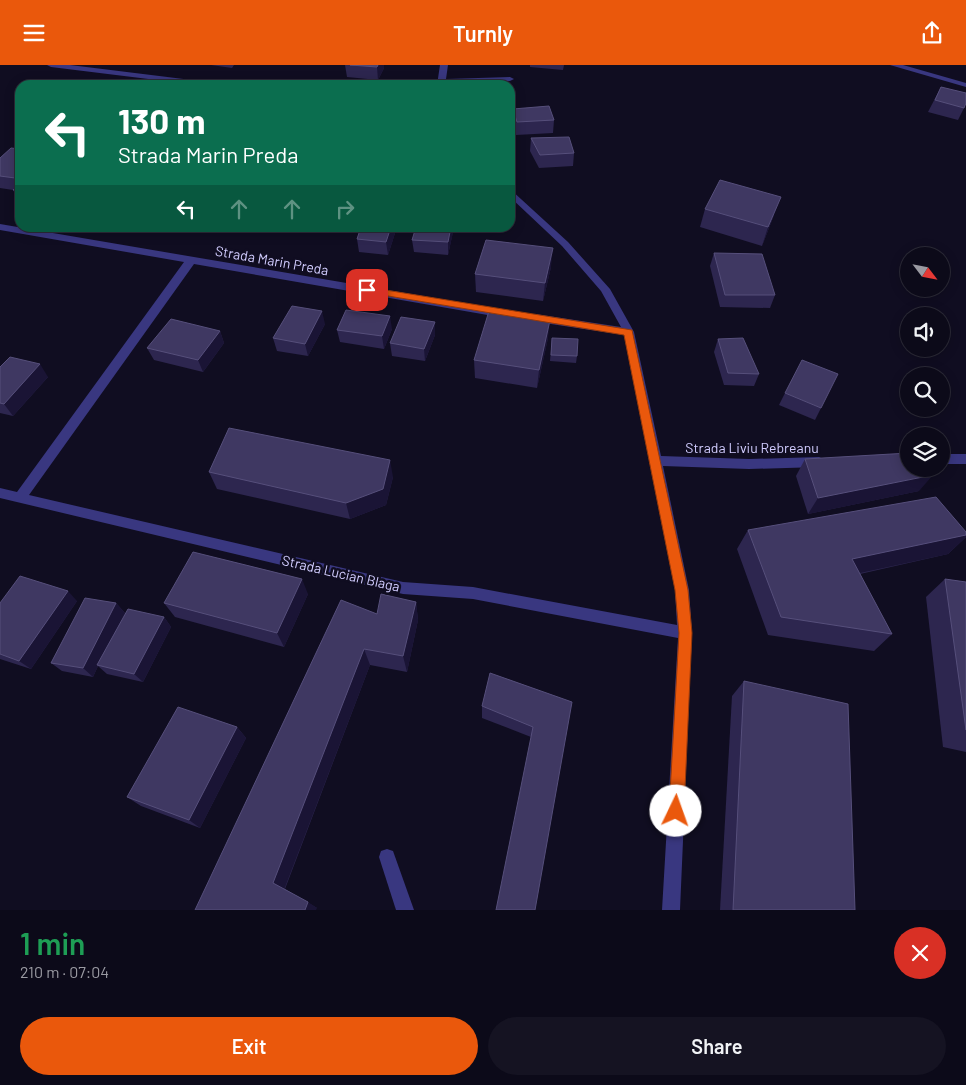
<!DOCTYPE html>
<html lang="en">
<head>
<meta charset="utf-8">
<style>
	:root { --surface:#0c0a19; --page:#151322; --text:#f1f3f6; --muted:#9a9aa2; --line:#2c2b38; --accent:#ea580c }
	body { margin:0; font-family:Barlow,sans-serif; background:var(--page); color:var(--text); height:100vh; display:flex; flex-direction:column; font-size:19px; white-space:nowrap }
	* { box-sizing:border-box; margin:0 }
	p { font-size:16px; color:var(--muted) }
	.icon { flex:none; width:28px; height:28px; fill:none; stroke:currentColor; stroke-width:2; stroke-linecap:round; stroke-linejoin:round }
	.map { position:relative; height:845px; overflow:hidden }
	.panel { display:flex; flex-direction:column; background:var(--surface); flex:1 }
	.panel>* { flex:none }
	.top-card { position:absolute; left:15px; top:15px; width:500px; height:152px; border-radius:15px; box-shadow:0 2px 12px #0003,0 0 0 1px var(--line); background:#0b6e4f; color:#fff; overflow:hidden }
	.needle { width:32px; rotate:122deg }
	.controls { position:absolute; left:900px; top:182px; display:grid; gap:10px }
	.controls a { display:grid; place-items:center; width:50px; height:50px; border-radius:50%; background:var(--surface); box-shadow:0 2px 12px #0003,0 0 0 1px var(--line); font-size:25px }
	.pin { position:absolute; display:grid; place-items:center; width:42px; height:42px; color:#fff; margin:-21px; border-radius:10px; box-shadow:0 2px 8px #0006 }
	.me { position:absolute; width:55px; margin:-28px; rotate:3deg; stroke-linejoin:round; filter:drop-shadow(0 0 4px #0008) }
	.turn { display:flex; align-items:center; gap:18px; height:105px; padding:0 20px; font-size:22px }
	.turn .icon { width:65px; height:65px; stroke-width:2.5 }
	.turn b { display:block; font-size:35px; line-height:42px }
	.lanes { display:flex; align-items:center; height:48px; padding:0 20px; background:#0003; justify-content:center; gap:25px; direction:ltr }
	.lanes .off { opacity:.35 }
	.round { display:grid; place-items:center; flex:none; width:52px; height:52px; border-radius:26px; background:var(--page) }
	.overview { display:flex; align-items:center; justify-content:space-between; height:85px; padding:0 20px }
	h1 { font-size:30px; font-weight:600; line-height:38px; color:#1e9e55 }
	.primary-button { display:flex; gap:10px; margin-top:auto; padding:10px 20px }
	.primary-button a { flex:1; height:58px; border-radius:30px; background:var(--accent); color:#fff; font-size:20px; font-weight:600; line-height:58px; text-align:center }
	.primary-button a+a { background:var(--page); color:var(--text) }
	header { display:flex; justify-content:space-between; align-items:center; height:65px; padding:0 20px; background:var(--accent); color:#fff; font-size:22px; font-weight:600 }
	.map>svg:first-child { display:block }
</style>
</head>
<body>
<header><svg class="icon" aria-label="menu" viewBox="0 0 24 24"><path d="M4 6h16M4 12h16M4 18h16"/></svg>Turnly<svg class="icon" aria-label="share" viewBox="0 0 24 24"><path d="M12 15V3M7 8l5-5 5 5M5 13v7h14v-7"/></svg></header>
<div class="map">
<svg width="966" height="845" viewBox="0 0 966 845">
	<rect width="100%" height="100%" fill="#100d21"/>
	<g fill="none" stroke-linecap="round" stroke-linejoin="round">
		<!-- minor -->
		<g fill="#393780" fill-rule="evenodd">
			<polygon points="47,0 70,0 216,18 220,20 197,20 51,2"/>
			<polygon points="440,0 448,0 446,14 510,12 514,14 510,16 437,20"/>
			<polygon points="890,0 903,0 966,18 966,22"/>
			<polygon points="510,124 568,177 610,224 634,267 661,391 749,394 819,392 823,394 825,397 823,400 819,402 749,404 663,401 689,525 692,568 680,845 662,845 678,573 473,534 403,529 0,433 0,423 17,427 184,197 0,165 0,159 505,245 510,249 505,253 194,199 29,430 403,517 473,522 677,560 675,525 624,270 531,256 531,250 535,249 621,262 601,226 562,181 510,132"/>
			<rect x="941" y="389" width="25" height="10"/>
			<polygon points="387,784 393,786 414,845 396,845 379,792 381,786"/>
		</g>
	</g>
	<!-- wall -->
	<g fill="#2d264f">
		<polygon points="211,0 234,0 232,3"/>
		<polygon points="345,0 384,0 384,3 378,15 347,12"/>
		<polygon points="530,0 564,0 563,5 530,2"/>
		<polygon points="941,22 964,43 958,55 928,47"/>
		<polygon points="513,44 554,55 553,68 516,70 513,56"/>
		<polygon points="531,73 574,88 573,101 539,103 530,86"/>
		<polygon points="20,84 20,137 13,125 0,123 0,93"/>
		<polygon points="705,144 774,150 762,181 700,162"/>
		<polygon points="361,162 396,162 396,165 388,190 359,187 357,174"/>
		<polygon points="454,162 448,190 414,187 412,175"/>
		<polygon points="714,188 775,230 770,243 720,242 710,201"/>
		<polygon points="551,202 543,236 476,227 475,209"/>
		<polygon points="435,257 435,270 425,296 392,291 390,278"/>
		<polygon points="325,259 308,291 277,286 273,273"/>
		<polygon points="392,264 384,284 340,277 337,265"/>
		<polygon points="220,266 224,278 203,307 154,295 147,283"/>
		<polygon points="548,273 537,323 475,313 474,295"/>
		<polygon points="552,273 577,291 576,298 550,296"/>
		<polygon points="718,274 759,309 754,321 724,320 714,287"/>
		<polygon points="0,302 48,312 13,351 0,348"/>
		<polygon points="785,328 821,343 815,355 779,340"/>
		<polygon points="805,394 919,426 808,449 796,411"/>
		<polygon points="209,407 393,412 386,440 350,454 217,424"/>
		<polygon points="748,465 966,467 966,472 948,489 860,509 892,569 874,586 768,570 737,484"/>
		<polygon points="945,514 966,517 966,687 943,682 926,532"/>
		<polygon points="308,529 284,582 175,552 164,538"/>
		<polygon points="77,536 31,604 0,594 0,538"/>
		<polygon points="416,537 418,555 407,607 370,600 285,824 317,843 195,845 377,549"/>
		<polygon points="116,538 125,548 113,572 164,552 171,562 143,617 107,609 98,601 93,612 62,606 51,598"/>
		<polygon points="744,616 855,845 720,845 732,631"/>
		<polygon points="572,637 531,672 482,653 482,641"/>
		<polygon points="237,662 246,673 200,763 141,741 127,732"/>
	</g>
	<!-- shaded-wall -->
	<g fill="#1a1435">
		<polygon points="378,0 384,0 384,3 378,15 377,2"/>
		<polygon points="20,108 20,123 15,113"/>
		<polygon points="781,132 774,150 762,181 768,162"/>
		<polygon points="391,162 396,162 396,165 388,190 386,177"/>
		<polygon points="451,162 454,163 448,190 448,177"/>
		<polygon points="553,183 551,202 543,236 545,218"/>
		<polygon points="322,246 325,259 308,291 305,279"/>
		<polygon points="390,251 392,264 384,284 382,271"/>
		<polygon points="550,255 548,273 537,323 539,305"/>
		<polygon points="435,257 435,270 425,296 424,284"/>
		<polygon points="220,266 224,278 203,307 198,295"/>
		<polygon points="40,299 48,312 13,351 4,339"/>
		<polygon points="390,395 393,412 386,440 350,454 346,438"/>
		<polygon points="933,410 919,426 808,449 818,433"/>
		<polygon points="966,470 966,472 948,489 837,513 852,494"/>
		<polygon points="302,514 308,529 284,582 277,568"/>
		<polygon points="68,526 77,536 31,604 19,596"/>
		<polygon points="416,537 418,555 407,607 403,591"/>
		<polygon points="116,538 125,548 99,601 97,600 98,601 93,612 83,603"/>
		<polygon points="164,552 171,562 143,617 134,609"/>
		<polygon points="364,584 370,600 284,825 273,818"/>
		<polygon points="237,662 246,673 200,763 189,755"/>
		<polygon points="308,837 317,843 316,845 305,845"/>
	</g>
	<!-- building -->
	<g fill="#3f3862" stroke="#564f7b">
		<polygon points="350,0 378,0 377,2"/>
		<polygon points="941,22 966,28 966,38 964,43 935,35"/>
		<polygon points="549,41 554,55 517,57 513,44"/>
		<polygon points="569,72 574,88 540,90 531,73"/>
		<polygon points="11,83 20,84 20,108 15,113 0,111 0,93"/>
		<polygon points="720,115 781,132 768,162 705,144"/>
		<polygon points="20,118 20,126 13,125"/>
		<polygon points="361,162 391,162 386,177 357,174"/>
		<polygon points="416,162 451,162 448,177 412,175"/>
		<polygon points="486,175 553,183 545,218 475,209"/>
		<polygon points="714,188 762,189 775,230 725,230"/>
		<polygon points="292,241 322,246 305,279 273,273"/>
		<polygon points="346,245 390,251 382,271 337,265"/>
		<polygon points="489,246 550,255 539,305 474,295"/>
		<polygon points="401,252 435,257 424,284 390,278"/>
		<polygon points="171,254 220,266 198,295 147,283"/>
		<polygon points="552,273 578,274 577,291 551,290"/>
		<polygon points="743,273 759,309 728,308 718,274"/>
		<polygon points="10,292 40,299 4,339 0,338 0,302"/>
		<polygon points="802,295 838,309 821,343 785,328"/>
		<polygon points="229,363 390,395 383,424 346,438 209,407"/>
		<polygon points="909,388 909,404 930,404 933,410 818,433 805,394"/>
		<polygon points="936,432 966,467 966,470 852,494 892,569 781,552 748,465"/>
		<polygon points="193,487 302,514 277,568 164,538"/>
		<polygon points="20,511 68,526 19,596 0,589 0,538"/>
		<polygon points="945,514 966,517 966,665"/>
		<polygon points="381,529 416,537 403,591 364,584 273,818 308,837 305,845 195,845 341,535 377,549"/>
		<polygon points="85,533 116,538 83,603 51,598"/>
		<polygon points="128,544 164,552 134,609 97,600"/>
		<polygon points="490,608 572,637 535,845 496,845 533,662 482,641"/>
		<polygon points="744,616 848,639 855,845 733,845"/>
		<polygon points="178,642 237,662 189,755 127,732"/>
	</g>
	<!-- route -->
	<polygon fill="#ea580c" stroke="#983908" points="367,222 632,265 688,525 692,568 684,746 681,751 676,754 671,751 669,746 679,568 675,525 624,270 364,227 362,225"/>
	<g text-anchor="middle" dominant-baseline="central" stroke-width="5" stroke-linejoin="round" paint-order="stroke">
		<!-- street labels -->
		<g font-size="14" fill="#d2cdff" stroke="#100d21">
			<text transform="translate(272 195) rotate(10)">Strada Marin Preda</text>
			<text x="752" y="382">Strada Liviu Rebreanu</text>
			<text transform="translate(341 508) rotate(13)">Strada Lucian Blaga</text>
		</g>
	</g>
</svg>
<div class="controls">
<a><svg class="needle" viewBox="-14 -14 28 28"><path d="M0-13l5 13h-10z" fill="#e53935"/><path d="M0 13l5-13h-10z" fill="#9a9aa2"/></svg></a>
<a><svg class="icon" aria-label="sound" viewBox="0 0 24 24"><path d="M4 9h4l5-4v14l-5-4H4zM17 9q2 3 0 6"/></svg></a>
<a><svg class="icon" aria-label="search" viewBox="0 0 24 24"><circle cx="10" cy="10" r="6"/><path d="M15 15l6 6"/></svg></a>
<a><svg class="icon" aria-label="layers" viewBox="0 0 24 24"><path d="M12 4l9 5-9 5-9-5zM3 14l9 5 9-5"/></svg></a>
</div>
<div class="pin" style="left:367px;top:225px;background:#d93025"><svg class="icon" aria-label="arrive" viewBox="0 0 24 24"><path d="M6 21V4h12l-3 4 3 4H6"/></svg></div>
<svg class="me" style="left:676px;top:746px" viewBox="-20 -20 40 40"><circle r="19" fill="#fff"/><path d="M0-13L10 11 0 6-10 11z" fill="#ea580c"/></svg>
<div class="top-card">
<div class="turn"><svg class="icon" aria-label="left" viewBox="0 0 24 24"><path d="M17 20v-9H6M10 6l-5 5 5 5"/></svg><div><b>130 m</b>Strada Marin Preda</div></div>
<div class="lanes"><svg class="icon" aria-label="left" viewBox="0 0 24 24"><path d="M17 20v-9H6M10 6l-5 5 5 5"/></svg><svg class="icon off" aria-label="ahead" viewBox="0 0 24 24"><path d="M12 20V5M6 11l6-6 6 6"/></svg><svg class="icon off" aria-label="ahead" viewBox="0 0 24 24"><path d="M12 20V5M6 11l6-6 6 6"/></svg><svg class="icon off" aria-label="right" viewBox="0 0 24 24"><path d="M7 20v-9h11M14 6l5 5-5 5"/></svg></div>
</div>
</div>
<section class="panel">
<div class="overview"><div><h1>1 min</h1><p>210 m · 07:04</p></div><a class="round" style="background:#d93025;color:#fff"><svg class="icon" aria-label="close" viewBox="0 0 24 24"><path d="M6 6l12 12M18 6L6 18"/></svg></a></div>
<div class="primary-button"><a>Exit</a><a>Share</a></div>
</section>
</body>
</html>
